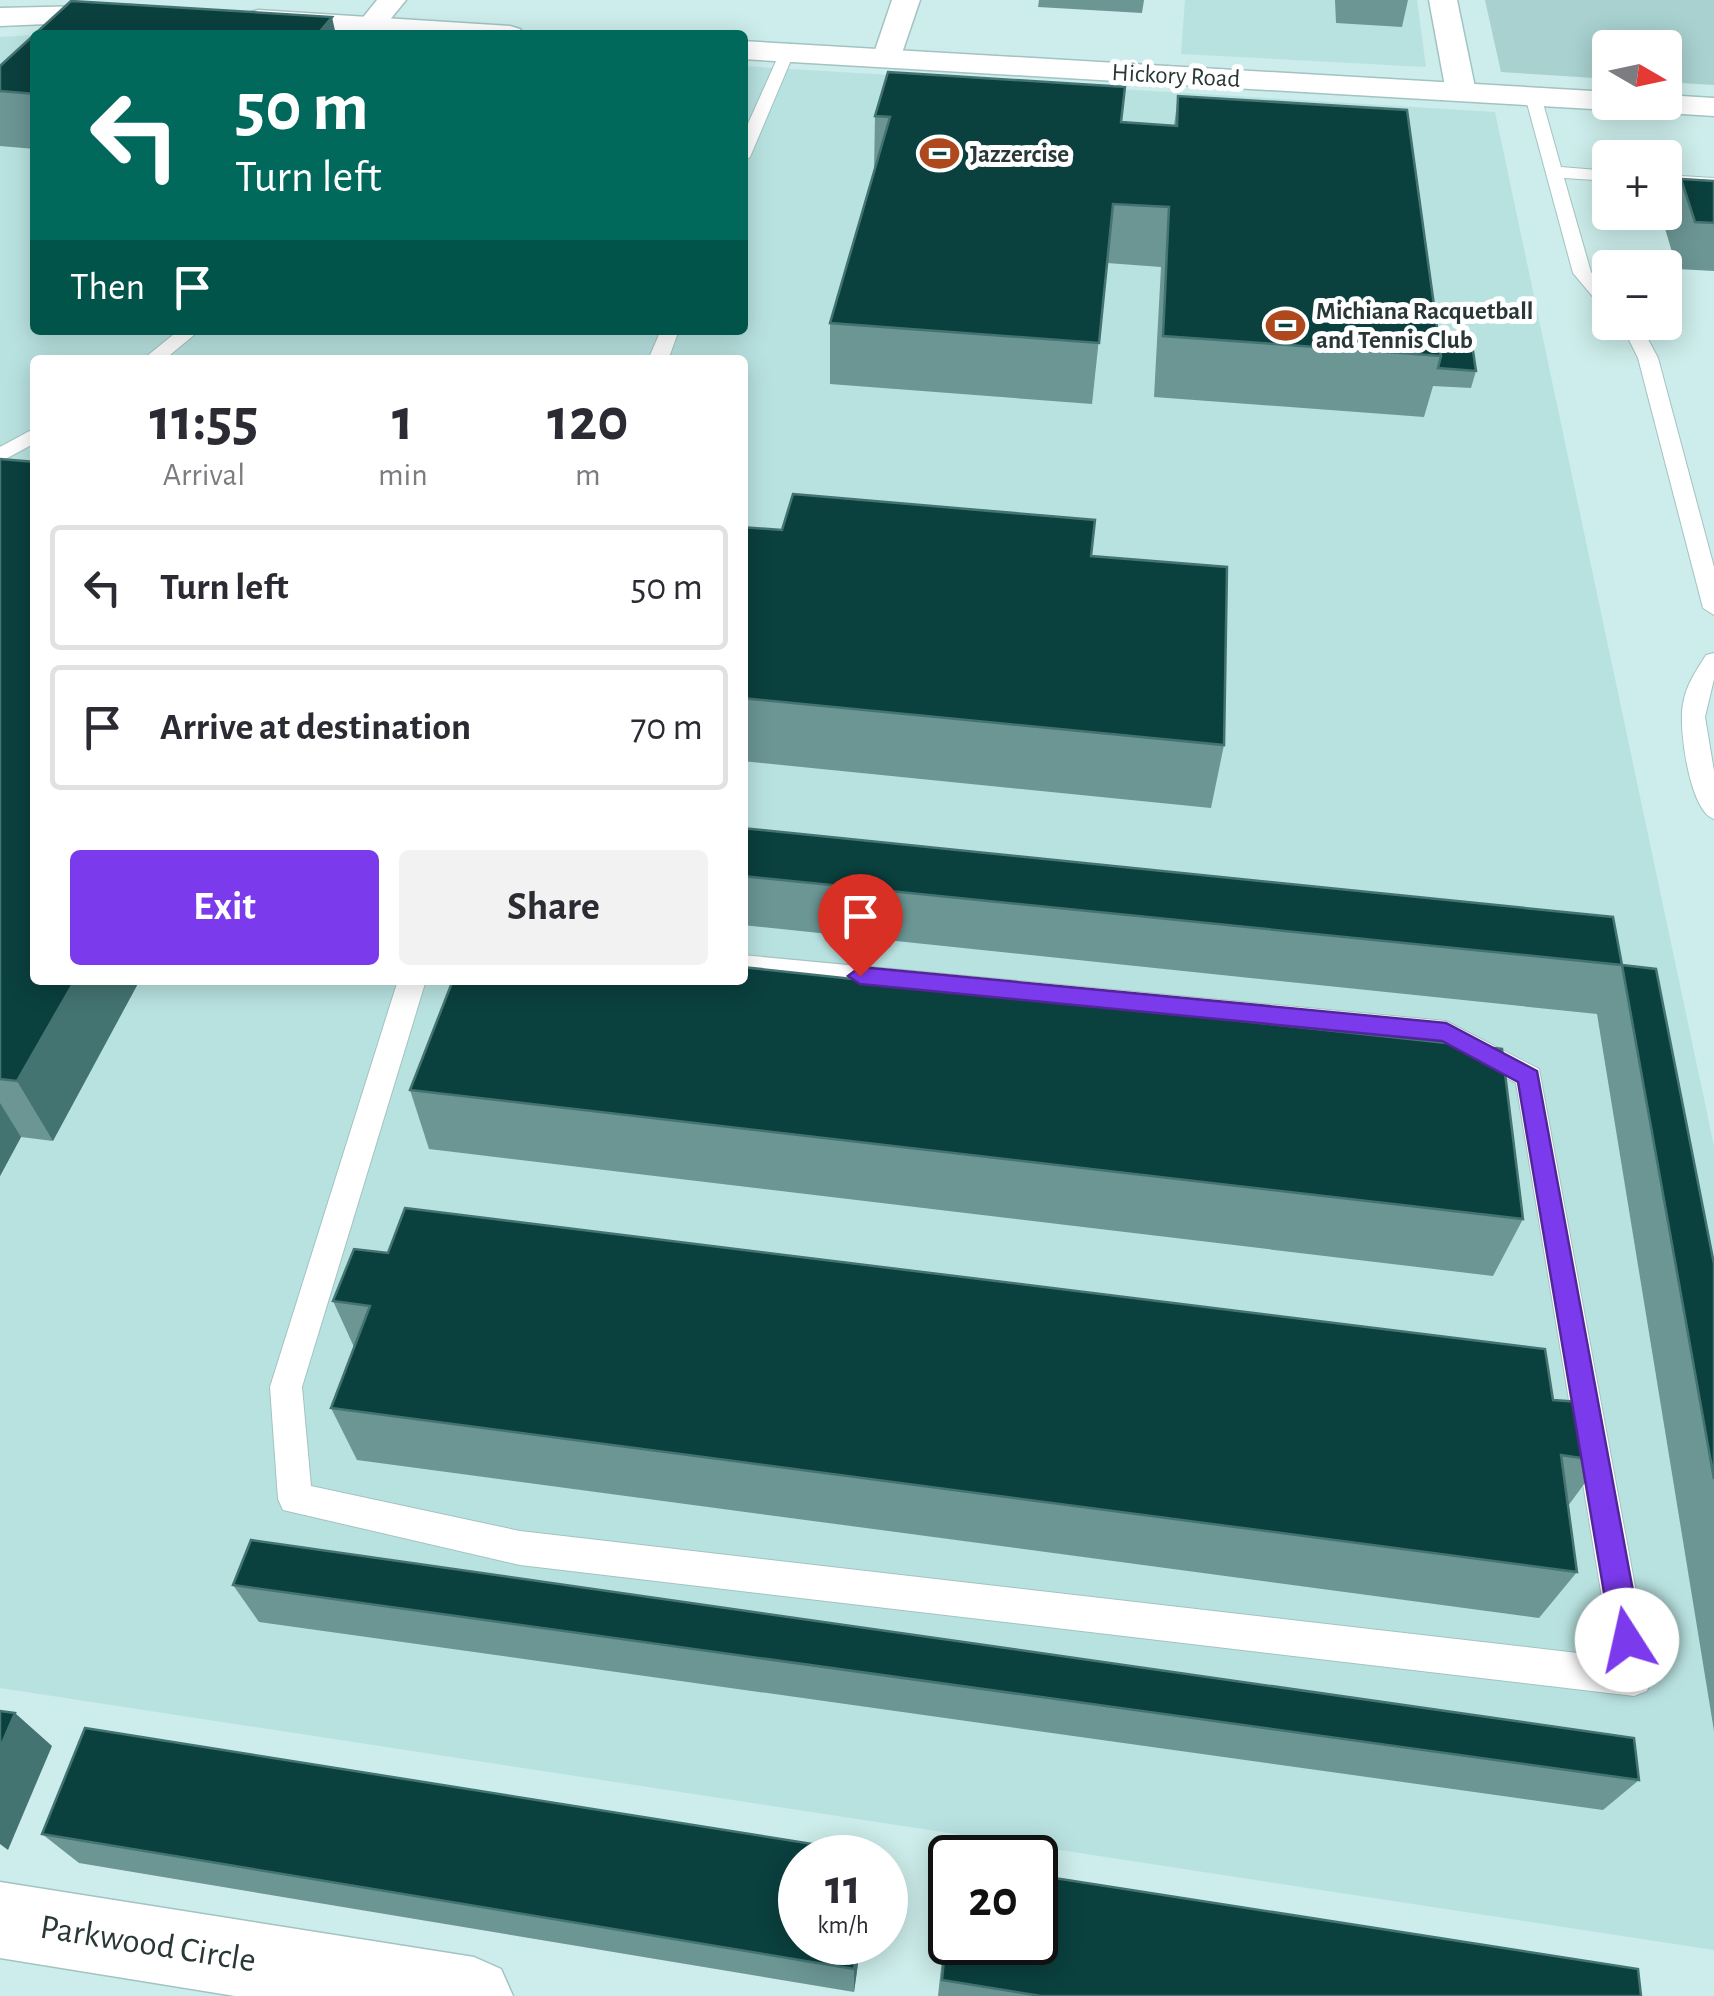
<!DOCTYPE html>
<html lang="en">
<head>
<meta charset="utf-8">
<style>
	:root { --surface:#fff; --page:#f2f2f3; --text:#2b2b33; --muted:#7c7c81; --line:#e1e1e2; --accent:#7c3aed }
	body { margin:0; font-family:"Alegreya Sans",sans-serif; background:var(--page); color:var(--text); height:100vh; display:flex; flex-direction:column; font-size:38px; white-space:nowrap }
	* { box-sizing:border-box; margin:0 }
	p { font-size:32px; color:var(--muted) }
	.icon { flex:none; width:55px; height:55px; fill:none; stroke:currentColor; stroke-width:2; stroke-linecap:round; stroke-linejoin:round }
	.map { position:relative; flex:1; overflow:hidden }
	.side { position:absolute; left:30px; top:355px; width:718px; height:630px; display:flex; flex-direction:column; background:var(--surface); border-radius:10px; box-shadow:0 5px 25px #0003 }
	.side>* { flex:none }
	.hud { position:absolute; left:30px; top:30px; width:718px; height:305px; border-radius:10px; box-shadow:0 5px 25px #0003; background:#00695c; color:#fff; overflow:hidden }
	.needle { width:65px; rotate:99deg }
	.fabs { position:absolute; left:1592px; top:30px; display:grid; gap:20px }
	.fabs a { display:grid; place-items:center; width:90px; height:90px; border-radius:10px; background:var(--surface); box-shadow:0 5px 25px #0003; font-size:50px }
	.speed { position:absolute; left:778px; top:1835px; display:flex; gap:20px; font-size:50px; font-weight:700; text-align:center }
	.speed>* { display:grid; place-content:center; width:130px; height:130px; border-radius:50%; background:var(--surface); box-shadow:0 5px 25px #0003; line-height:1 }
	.speed small { font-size:25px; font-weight:400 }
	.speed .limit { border:5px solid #111; border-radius:15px; background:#fff; color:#111 }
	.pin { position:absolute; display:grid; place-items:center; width:85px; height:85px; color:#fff; margin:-102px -42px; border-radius:50% 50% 50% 0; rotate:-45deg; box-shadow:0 0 10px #0007 }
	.pin .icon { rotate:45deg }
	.me { position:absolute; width:110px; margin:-55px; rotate:350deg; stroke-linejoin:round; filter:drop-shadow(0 0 8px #0008) }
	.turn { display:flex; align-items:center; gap:35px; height:210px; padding:0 40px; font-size:45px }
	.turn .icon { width:130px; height:130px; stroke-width:2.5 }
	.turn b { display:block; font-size:70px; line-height:85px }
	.then { display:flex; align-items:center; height:95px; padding:0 40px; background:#0003; gap:20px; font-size:38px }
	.eta { display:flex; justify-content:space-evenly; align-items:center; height:170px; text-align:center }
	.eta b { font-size:60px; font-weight:700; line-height:70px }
	.primary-button { display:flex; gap:20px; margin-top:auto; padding:20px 40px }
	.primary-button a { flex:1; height:115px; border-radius:10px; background:var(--accent); color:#fff; font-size:40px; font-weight:700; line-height:115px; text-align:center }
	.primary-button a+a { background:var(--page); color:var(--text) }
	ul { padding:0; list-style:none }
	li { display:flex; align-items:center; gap:30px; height:125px; margin:0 20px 15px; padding:0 20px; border:5px solid var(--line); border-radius:10px }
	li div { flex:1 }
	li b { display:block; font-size:38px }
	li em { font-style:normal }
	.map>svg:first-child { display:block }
</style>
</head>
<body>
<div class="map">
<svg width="1714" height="1996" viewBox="0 0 1714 1996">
	<rect width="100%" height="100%" fill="#ccedeb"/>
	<!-- built -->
	<g fill="#b8e2e0" fill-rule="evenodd">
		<polygon points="1185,0 1417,0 1426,67 1181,54"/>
		<path d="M 137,32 L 35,35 L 35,330 L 742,330 L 743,66 L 1495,112 L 1714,1146 L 1714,1950 L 0,1688 L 0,37 L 33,35 ZM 35,360 L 742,360 L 742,980 L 35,980 Z"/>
	</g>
	<!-- green -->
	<polygon fill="#a8d1cf" points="1485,0 1714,0 1714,85 1665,82 1665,48 1610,48 1610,79 1501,72"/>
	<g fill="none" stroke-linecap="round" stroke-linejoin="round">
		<defs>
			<g id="lane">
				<polygon points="781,50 794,53 750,157 742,162 742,137"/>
				<polygon points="1527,93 1541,96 1561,167 1610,171 1610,181 1564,178 1591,272 1610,295 1610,312 1604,310 1573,273 1525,96"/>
				<polygon points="1665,175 1714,178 1714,188 1665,185"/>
				<polygon points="1620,322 1639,322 1658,358 1714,567 1714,615 1703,608 1638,358"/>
				<polygon points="179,330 200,330 164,360 142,360"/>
				<polygon points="661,330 679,330 668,360 648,360"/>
				<polygon points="35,428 35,443 0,462 0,447"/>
				<path d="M 1714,653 L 1714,679 L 1705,717 L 1714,771 L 1714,819 C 1690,812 1678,728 1683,704 C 1686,685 1696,671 1706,655 Z"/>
				<polygon points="742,955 1446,1021 1539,1069 1652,1678 1647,1691 1634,1696 520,1565 283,1510 278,1499 270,1387 398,980 426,980 302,1387 311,1486 520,1531 1612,1657 1516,1083 1441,1042 742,975"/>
			</g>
			<g id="street">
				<polygon points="377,0 406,0 380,32 360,32 356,26"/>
				<polygon points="892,0 920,0 900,59 896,65 876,65 872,59"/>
				<polygon points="1429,0 1457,0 1476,92 1471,98 1451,98 1446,92"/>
				<polygon points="0,1882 474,1957 501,1969 513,1996 235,1996 0,1958"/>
			</g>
			<g id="secondary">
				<polygon points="132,5 142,8 146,14 142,20 0,26 0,8"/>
				<polygon points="258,10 510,26 520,29 525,35 372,35 248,25 243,19 248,13"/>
				<polygon points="742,41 1610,92 1610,102 1665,102 1665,95 1714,98 1714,116 1634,111 1622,107 1610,110 742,59"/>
			</g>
		</defs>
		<!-- lane casing -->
		<use href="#lane" stroke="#a2c3c1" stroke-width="2"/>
		<!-- street casing -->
		<use href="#street" stroke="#a2c3c1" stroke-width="3"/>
		<!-- secondary casing -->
		<use href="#secondary" stroke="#a2c3c1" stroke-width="3"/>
		<!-- lane -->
		<use href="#lane" fill="#fff" fill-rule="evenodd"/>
		<!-- street -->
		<use href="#street" fill="#fff" fill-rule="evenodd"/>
		<!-- secondary -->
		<use href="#secondary" fill="#fff" fill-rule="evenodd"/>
	</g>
	<!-- wall -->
	<g fill="#6b9694">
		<polygon points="1039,0 1144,0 1142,13 1038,7"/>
		<polygon points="1335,0 1408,0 1402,27 1336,23"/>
		<polygon points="35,35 35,149 0,146 0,66"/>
		<polygon points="1178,96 1440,349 1476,371 1471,388 1433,386 1424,417 1154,397 1161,267 1107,263 1092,404 830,384 830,323 874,171 875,116 1121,122 1174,126"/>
		<polygon points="1681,179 1714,181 1714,271 1677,269 1664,225"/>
		<polygon points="0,459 53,1141 21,1137 0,1176"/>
		<polygon points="742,527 1091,556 1224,745 1211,808 742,761"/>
		<polygon points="742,828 1622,965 1714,1264 1714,1731 1597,1014 742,925"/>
		<polygon points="410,1090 1523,1219 1493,1276 429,1149"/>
		<polygon points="333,1301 1553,1400 1601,1461 1568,1506 1577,1572 1539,1618 357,1460 331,1408 354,1347"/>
		<polygon points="233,1585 1639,1780 1603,1810 259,1622"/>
		<polygon points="42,1834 800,1942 861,1942 854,1992 79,1863"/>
		<polygon points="950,1884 950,1942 1641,1996 938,1996"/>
	</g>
	<!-- shaded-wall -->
	<g fill="#447472">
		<polygon points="332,17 336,35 317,35"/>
		<polygon points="75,980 140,980 53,1141 17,1081"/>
		<polygon points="0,1103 21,1137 0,1176"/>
		<polygon points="15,1713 52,1746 8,1850 0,1844 0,1748"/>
		<polygon points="858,1942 861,1942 854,1992 854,1969"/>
	</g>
	<!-- building -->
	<g fill="#0a403e" stroke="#447472" stroke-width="2.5">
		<polygon points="71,1 332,17 317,35 35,35 35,94 0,91 0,66"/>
		<polygon points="888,72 1125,87 1121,122 1177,126 1178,96 1407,110 1441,356 1163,336 1169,207 1113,204 1099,343 830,323 890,117 875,116"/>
		<polygon points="1681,179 1714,181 1714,223 1695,222"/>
		<polygon points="1440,349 1473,351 1476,371 1438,368 1441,356"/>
		<polygon points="0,459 35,462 35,980 75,980 17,1081 0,1079"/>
		<polygon points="793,494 1095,520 1091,556 1227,567 1224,745 742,698 742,527 782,530"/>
		<polygon points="742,828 1613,917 1622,965 742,876"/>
		<polygon points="1622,965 1656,969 1714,1264 1714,1479"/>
		<polygon points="742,967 1502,1049 1523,1219 410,1090 453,980 742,980"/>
		<polygon points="405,1208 1545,1349 1553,1400 1593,1403 1601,1461 1561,1455 1577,1572 331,1408 370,1306 333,1301 354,1249 388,1253"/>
		<polygon points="251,1540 1634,1738 1639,1780 233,1585"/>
		<polygon points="0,1711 15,1713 0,1748"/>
		<polygon points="85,1728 869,1853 868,1858 800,1858 800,1942 858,1942 854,1969 42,1834"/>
		<polygon points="1035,1875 1638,1969 1641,1996 1041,1996 942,1980 950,1897 950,1942 1035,1942"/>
	</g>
	<!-- route -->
	<polygon fill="#7c3aed" stroke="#51269a" stroke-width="2.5" points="860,967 1446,1023 1537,1071 1642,1640 1638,1651 1627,1655 1616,1651 1612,1640 1518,1082 1442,1041 860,984 848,976"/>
	<!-- icons -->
	<defs>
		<symbol id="stadium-bare" viewBox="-9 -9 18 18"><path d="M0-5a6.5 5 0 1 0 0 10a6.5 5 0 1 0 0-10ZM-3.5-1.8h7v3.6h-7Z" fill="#ae491d" stroke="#fff" stroke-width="2.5" paint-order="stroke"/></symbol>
	</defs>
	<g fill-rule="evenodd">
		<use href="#stadium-bare" x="912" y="126" width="55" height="55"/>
		<use href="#stadium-bare" x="1258" y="298" width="55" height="55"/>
	</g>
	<g text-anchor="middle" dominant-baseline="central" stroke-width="10" stroke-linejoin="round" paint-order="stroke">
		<!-- far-street labels -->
		<g font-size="25" fill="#293736" stroke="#fff">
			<text transform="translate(1176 76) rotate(3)">Hickory Road</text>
		</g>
		<!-- far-poi labels -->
		<g font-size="25" font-weight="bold" fill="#293736" stroke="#fff" text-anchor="start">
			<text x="970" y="154">Jazzercise</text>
			<text x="1316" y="311">Michiana Racquetball<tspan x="1316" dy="29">and Tennis Club</tspan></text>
		</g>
		<!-- near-street labels -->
		<g font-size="35" fill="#293736" stroke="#fff">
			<text transform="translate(148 1944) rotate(9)">Parkwood Circle</text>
		</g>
	</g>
</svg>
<div class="fabs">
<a><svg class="needle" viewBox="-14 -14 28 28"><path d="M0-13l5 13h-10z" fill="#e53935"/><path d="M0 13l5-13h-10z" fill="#7c7c81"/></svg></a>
<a>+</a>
<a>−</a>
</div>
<div class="speed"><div>11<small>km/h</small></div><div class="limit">20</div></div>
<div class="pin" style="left:860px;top:976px;background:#d93025"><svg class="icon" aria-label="arrive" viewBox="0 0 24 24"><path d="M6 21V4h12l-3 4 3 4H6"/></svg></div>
<svg class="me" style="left:1627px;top:1640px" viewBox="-20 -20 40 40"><circle r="19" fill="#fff"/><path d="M0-13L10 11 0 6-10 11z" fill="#7c3aed"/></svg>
<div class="hud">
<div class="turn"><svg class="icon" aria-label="left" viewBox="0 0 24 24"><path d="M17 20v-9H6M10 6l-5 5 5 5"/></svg><div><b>50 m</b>Turn left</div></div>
<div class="then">Then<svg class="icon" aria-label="arrive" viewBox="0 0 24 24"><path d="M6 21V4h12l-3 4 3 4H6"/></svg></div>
</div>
<section class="side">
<div class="eta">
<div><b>11:55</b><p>Arrival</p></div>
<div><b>1</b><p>min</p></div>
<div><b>120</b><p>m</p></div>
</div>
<ul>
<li><svg class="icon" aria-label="left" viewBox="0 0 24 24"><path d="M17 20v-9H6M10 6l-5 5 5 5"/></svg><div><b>Turn left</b></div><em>50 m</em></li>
<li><svg class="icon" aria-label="arrive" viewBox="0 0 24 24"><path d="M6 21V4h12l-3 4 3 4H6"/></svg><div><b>Arrive at destination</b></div><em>70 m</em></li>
</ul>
<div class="primary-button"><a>Exit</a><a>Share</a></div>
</section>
</div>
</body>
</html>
